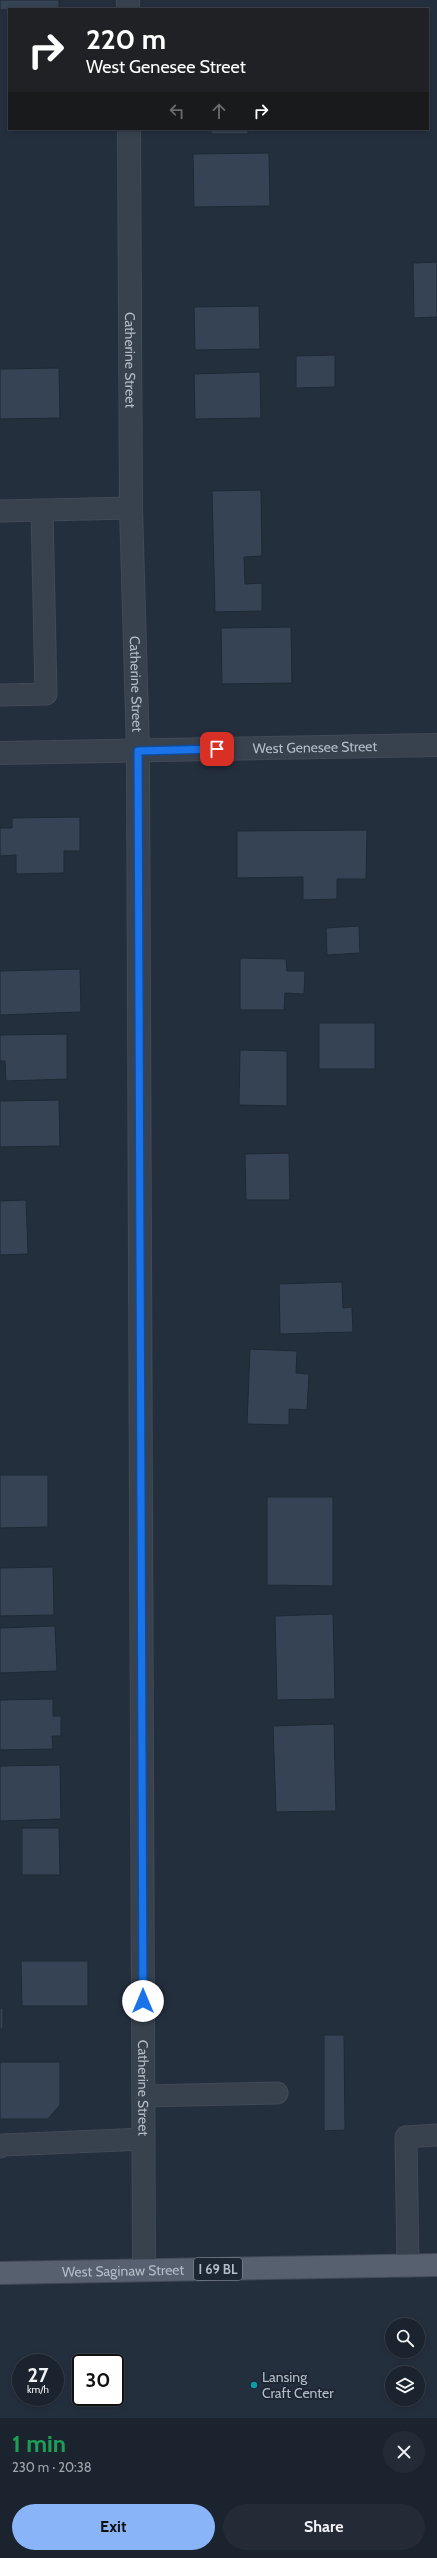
<!DOCTYPE html>
<html lang="en">
<head>
<meta charset="utf-8">
<style>
	:root { --surface:#1b232e; --page:#242b36; --text:#f1f3f6; --muted:#a0a4aa; --line:#39404a; --accent:#8ab4f8 }
	body { margin:0; font-family:Cabin,sans-serif; background:var(--page); color:var(--text); height:100vh; display:flex; flex-direction:column; font-size:15px; white-space:nowrap }
	* { box-sizing:border-box; margin:0 }
	p { font-size:13px; color:var(--muted) }
	.icon { flex:none; width:22px; height:22px; fill:none; stroke:currentColor; stroke-width:2; stroke-linecap:round; stroke-linejoin:round }
	.map { position:relative; height:2418px; overflow:hidden }
	.drawer { display:flex; flex-direction:column; background:var(--surface); flex:1 }
	.drawer>* { flex:none }
	.guide { position:absolute; left:8px; top:8px; width:421px; height:122px; border-radius:0px; box-shadow:0 2px 6px #0003,0 0 0 1px var(--line); background:#202124; color:#fff; overflow:hidden }
	.buttons { position:absolute; left:385px; top:2318px; display:grid; gap:8px }
	.buttons a { display:grid; place-items:center; width:40px; height:40px; border-radius:50%; background:var(--surface); box-shadow:0 2px 6px #0003,0 0 0 1px var(--line); font-size:20px }
	.speed { position:absolute; left:12px; top:2354px; display:flex; gap:8px; font-size:20px; font-weight:700; text-align:center }
	.speed>* { display:grid; place-content:center; width:52px; height:52px; border-radius:50%; background:var(--surface); box-shadow:0 2px 6px #0003,0 0 0 1px var(--line); line-height:1 }
	.speed small { font-size:10px; font-weight:400 }
	.speed .limit { border:2px solid #111; border-radius:6px; background:#fff; color:#111 }
	.pin { position:absolute; display:grid; place-items:center; width:34px; height:34px; color:#fff; margin:-17px; border-radius:8px; box-shadow:0 2px 6px #0006 }
	.me { position:absolute; width:44px; margin:-22px; rotate:0deg; stroke-linejoin:round; filter:drop-shadow(0 0 3px #0008) }
	.turn { display:flex; align-items:center; gap:14px; height:84px; padding:0 12px; font-size:18px }
	.turn .icon { width:52px; height:52px; stroke-width:2.5 }
	.turn b { display:block; font-size:28px; line-height:34px }
	.lanes { display:flex; align-items:center; height:38px; padding:0 12px; background:#0003; justify-content:center; gap:20px; direction:ltr }
	.lanes .off { opacity:.35 }
	.round { display:grid; place-items:center; flex:none; width:42px; height:42px; border-radius:21px; background:var(--page) }
	.headline { display:flex; align-items:center; justify-content:space-between; height:68px; padding:0 12px }
	h1 { font-size:24px; font-weight:700; line-height:30px; color:#1e9e55 }
	.cta { display:flex; gap:8px; margin-top:auto; padding:8px 12px }
	.cta a { flex:1; height:46px; border-radius:24px; background:var(--accent); color:#111; font-size:16px; font-weight:700; line-height:46px; text-align:center }
	.cta a+a { background:var(--page); color:var(--text) }
	.map>svg:first-child { display:block }
</style>
</head>
<body>
<div class="map">
<svg width="437" height="2418" viewBox="0 0 437 2418">
	<rect width="100%" height="100%" fill="#242f3e"/>
	<!-- building -->
	<g fill="#364354" stroke="#1f2835">
		<polygon points="0,0 59,0 59,9 0,10"/>
		<rect x="211" y="129" width="37" height="5"/>
		<polygon points="269,153 270,206 194,207 193,154"/>
		<polygon points="437,262 437,317 414,318 413,263"/>
		<polygon points="259,306 260,349 195,350 194,307"/>
		<polygon points="335,355 335,387 296,388 296,356"/>
		<polygon points="59,368 60,418 0,419 0,369"/>
		<polygon points="260,372 261,418 195,419 194,374"/>
		<polygon points="261,490 262,556 244,557 245,584 262,583 262,611 215,612 212,491"/>
		<polygon points="291,627 292,683 222,684 221,628"/>
		<polygon points="80,817 80,851 64,851 64,873 16,874 16,855 0,856 0,828 12,828 12,818"/>
		<polygon points="367,830 366,879 337,879 337,899 303,900 303,877 237,878 237,831"/>
		<polygon points="359,926 360,953 327,955 326,928"/>
		<polygon points="240,958 286,959 287,971 305,971 304,994 285,993 284,1010 240,1010"/>
		<polygon points="80,969 81,1012 0,1015 0,971"/>
		<rect x="319" y="1023" width="56" height="46"/>
		<polygon points="67,1034 67,1079 6,1081 5,1061 0,1061 0,1035"/>
		<polygon points="240,1050 287,1051 287,1106 239,1105"/>
		<polygon points="59,1100 60,1146 0,1147 0,1101"/>
		<polygon points="289,1153 290,1200 246,1200 245,1154"/>
		<polygon points="26,1200 28,1254 0,1255 0,1201"/>
		<polygon points="342,1282 343,1308 352,1307 353,1332 280,1334 279,1284"/>
		<polygon points="250,1349 297,1351 296,1373 309,1374 307,1410 289,1409 289,1425 247,1424"/>
		<polygon points="0,1475 48,1475 48,1527 0,1528"/>
		<polygon points="267,1497 333,1497 333,1586 267,1585"/>
		<polygon points="53,1567 54,1615 0,1616 0,1568"/>
		<polygon points="333,1614 335,1699 277,1700 275,1616"/>
		<polygon points="55,1626 57,1671 0,1673 0,1628"/>
		<polygon points="53,1699 53,1716 61,1716 61,1736 52,1736 53,1749 0,1750 0,1700"/>
		<polygon points="334,1724 336,1811 276,1812 273,1726"/>
		<polygon points="60,1765 61,1819 0,1821 0,1766"/>
		<polygon points="22,1828 59,1828 60,1875 22,1875"/>
		<polygon points="21,1961 88,1961 88,2006 22,2006"/>
		<rect x="0" y="2008" width="3" height="21"/>
		<polygon points="324,2035 344,2035 345,2130 324,2131"/>
		<polygon points="0,2062 60,2062 60,2105 48,2119 0,2119"/>
	</g>
	<g fill="none" stroke-linecap="round" stroke-linejoin="round">
		<defs>
			<g id="lane">
				<polyline points="0,511 131,508"/>
				<polyline points="0,695 46,694 42,510"/>
				<polyline points="144,2096 277,2093"/>
				<polyline points="0,2147 3,2145 144,2139"/>
				<polyline points="408,2266 406,2137 437,2135"/>
			</g>
			<g id="street">
				<polyline points="128,0 128,9"/>
				<path id="s1" d="M 129,129 L 131,508 L 138,751 L 144,2270"/>
				<path id="s2" d="M 0,753 L 437,745"/>
			</g>
			<g id="primary">
				<path id="s3" d="M 0,2273 L 437,2265"/>
			</g>
		</defs>
		<!-- lane casing -->
		<use href="#lane" stroke="#414a57" stroke-width="23"/>
		<!-- street casing -->
		<use href="#street" stroke="#414a57" stroke-width="24"/>
		<!-- primary casing -->
		<use href="#primary" stroke="#414a57" stroke-width="24"/>
		<!-- lane -->
		<use href="#lane" stroke="#38414e" stroke-width="21"/>
		<!-- street -->
		<use href="#street" stroke="#38414e" stroke-width="22"/>
		<!-- primary -->
		<use href="#primary" stroke="#56606e" stroke-width="22"/>
	</g>
	<g fill="none" stroke-linecap="round" stroke-linejoin="round">
		<defs>
			<polyline id="route" points="143,2001 138,751 217,749"/>
		</defs>
		<!-- route casing -->
		<use href="#route" stroke="#114b97" stroke-width="10"/>
		<!-- route -->
		<use href="#route" stroke="#1a73e8" stroke-width="7"/>
	</g>
	<!-- markers -->
	<circle fill="#0f9aa8" stroke="#1d2633" stroke-width="1.5" cx="254" cy="2385" r="4"/>
	<g text-anchor="middle" dominant-baseline="central" stroke-width="4" stroke-linejoin="round" paint-order="stroke">
		<!-- shield labels -->
		<rect fill="#1d2633" stroke="#878f9c" stroke-width="1" x="194" y="2258" width="48" height="22" rx="3"/>
		<g font-size="13" font-weight="bold" fill="#b4bcc9">
			<text x="218" y="2269">I 69 BL</text>
		</g>
		<!-- street labels -->
		<g font-size="14" fill="#b4bcc9" stroke="#1d2633">
			<text stroke="none"><textPath href="#s1" startOffset="231">Catherine Street</textPath></text>
			<text stroke="none"><textPath href="#s1" startOffset="555">Catherine Street</textPath></text>
			<text stroke="none"><textPath href="#s2" startOffset="315">West Genesee Street</textPath></text>
			<text stroke="none"><textPath href="#s1" startOffset="1959">Catherine Street</textPath></text>
			<text stroke="none"><textPath href="#s3" startOffset="123">West Saginaw Street</textPath></text>
		</g>
		<!-- poi labels -->
		<g font-size="14" fill="#b4bcc9" stroke="#1d2633" text-anchor="start">
			<text x="262" y="2377">Lansing<tspan x="262" dy="16">Craft Center</tspan></text>
		</g>
	</g>
</svg>
<div class="buttons">
<a><svg class="icon" aria-label="search" viewBox="0 0 24 24"><circle cx="10" cy="10" r="6"/><path d="M15 15l6 6"/></svg></a>
<a><svg class="icon" aria-label="layers" viewBox="0 0 24 24"><path d="M12 4l9 5-9 5-9-5zM3 14l9 5 9-5"/></svg></a>
</div>
<div class="speed"><div>27<small>km/h</small></div><div class="limit">30</div></div>
<div class="pin" style="left:217px;top:749px;background:#d93025"><svg class="icon" aria-label="arrive" viewBox="0 0 24 24"><path d="M6 21V4h12l-3 4 3 4H6"/></svg></div>
<svg class="me" style="left:143px;top:2001px" viewBox="-20 -20 40 40"><circle r="19" fill="#fff"/><path d="M0-13L10 11 0 6-10 11z" fill="#1a73e8"/></svg>
<div class="guide">
<div class="turn"><svg class="icon" aria-label="right" viewBox="0 0 24 24"><path d="M7 20v-9h11M14 6l5 5-5 5"/></svg><div><b>220 m</b>West Genesee Street</div></div>
<div class="lanes"><svg class="icon off" aria-label="left" viewBox="0 0 24 24"><path d="M17 20v-9H6M10 6l-5 5 5 5"/></svg><svg class="icon off" aria-label="ahead" viewBox="0 0 24 24"><path d="M12 20V5M6 11l6-6 6 6"/></svg><svg class="icon" aria-label="right" viewBox="0 0 24 24"><path d="M7 20v-9h11M14 6l5 5-5 5"/></svg></div>
</div>
</div>
<section class="drawer">
<div class="headline"><div><h1>1 min</h1><p>230 m · 20:38</p></div><a class="round"><svg class="icon" aria-label="close" viewBox="0 0 24 24"><path d="M6 6l12 12M18 6L6 18"/></svg></a></div>
<div class="cta"><a>Exit</a><a>Share</a></div>
</section>
</body>
</html>
